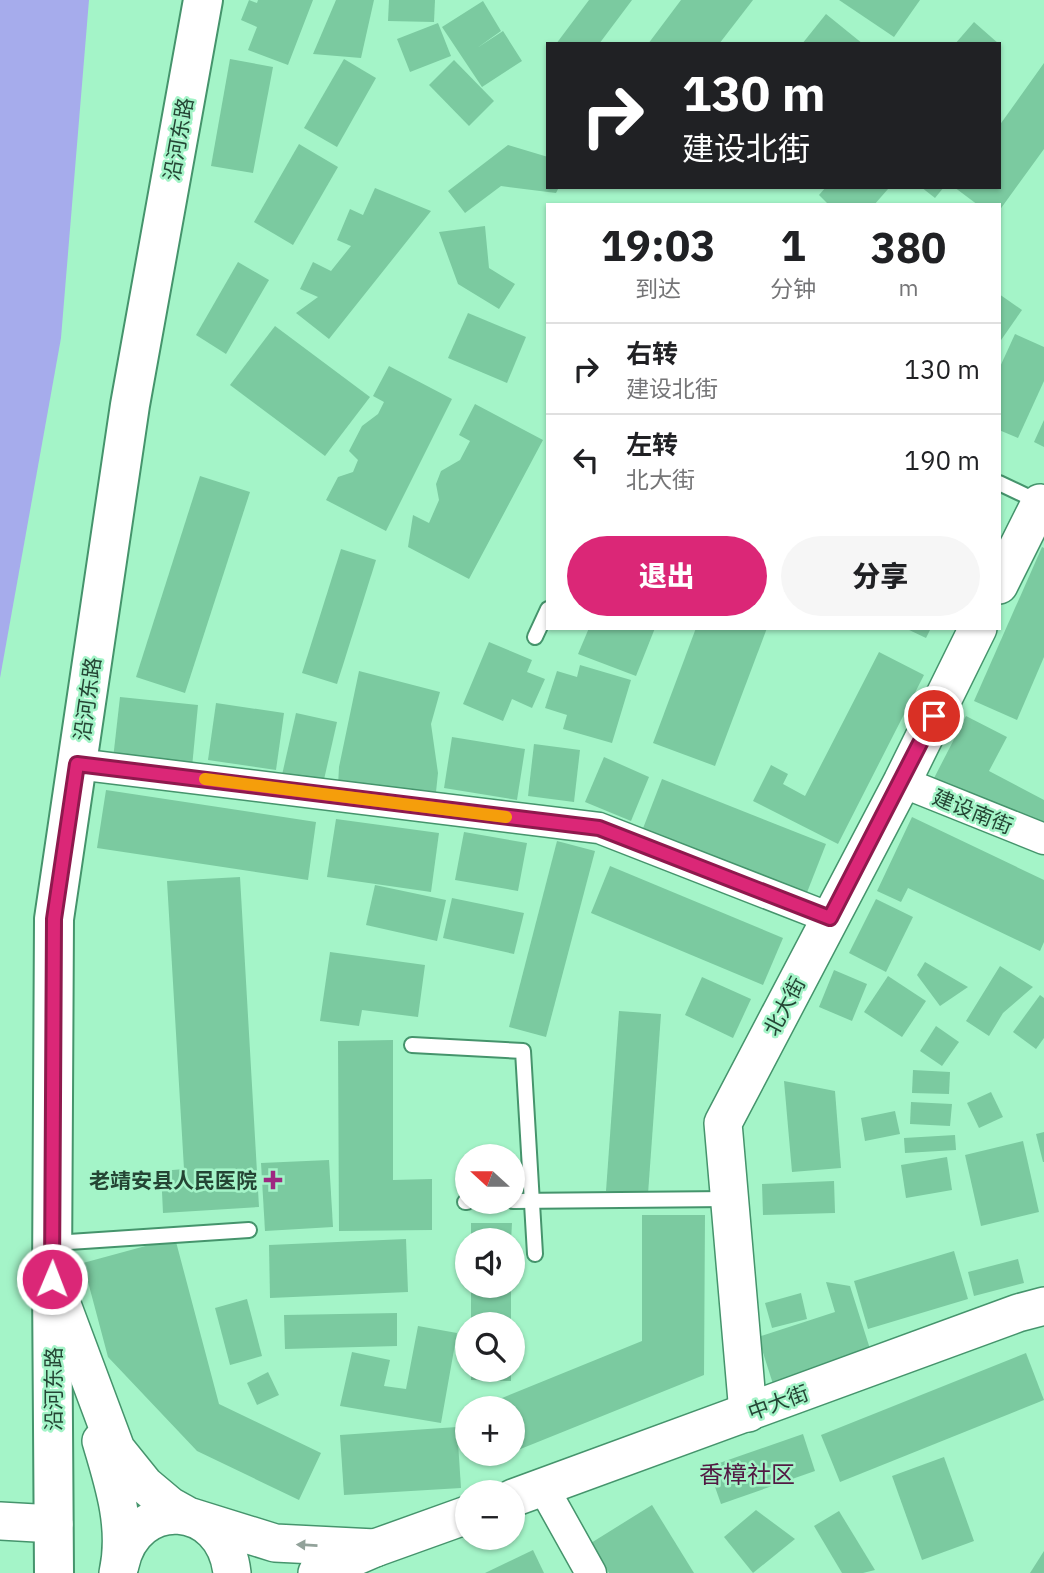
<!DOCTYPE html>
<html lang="zh">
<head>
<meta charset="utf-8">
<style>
	:root { --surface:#fff; --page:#f6f6f6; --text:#202124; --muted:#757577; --line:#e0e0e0; --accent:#db2777 }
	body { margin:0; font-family:"IBM Plex Sans","Noto Sans SC",sans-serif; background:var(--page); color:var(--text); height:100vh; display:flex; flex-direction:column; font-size:26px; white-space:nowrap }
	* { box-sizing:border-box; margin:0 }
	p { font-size:23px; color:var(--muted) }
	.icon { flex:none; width:38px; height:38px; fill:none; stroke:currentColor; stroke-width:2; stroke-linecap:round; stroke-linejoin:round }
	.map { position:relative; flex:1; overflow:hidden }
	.panel { position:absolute; left:546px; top:203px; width:455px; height:427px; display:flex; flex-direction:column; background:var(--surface); border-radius:0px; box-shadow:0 2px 5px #0004 }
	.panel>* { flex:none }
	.hud { position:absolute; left:546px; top:42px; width:455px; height:147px; border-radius:0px; box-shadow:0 2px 5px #0004; background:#202124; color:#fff; overflow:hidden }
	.needle { width:46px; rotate:291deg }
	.tools { position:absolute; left:455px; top:1144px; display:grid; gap:14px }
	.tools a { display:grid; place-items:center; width:70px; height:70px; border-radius:50%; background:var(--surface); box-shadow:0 2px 5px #0004; font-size:35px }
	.pin { position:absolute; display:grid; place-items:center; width:60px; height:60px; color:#fff; margin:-30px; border:4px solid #fff; border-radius:50%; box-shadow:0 2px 7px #0007 }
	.me { position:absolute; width:77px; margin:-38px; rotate:1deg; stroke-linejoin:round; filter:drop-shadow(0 0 5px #0008) }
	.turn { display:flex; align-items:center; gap:24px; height:147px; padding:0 21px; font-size:32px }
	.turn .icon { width:91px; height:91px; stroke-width:2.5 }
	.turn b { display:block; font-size:49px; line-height:60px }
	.eta { display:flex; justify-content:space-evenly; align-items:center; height:119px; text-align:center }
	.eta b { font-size:42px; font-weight:800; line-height:49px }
	.action { display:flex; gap:14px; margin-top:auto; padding:14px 21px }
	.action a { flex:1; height:80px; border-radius:42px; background:var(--accent); color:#fff; font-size:28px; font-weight:800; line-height:80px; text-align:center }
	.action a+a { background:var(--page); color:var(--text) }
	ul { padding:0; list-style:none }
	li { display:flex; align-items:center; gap:21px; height:91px; padding:0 21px; border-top:2px solid var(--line) }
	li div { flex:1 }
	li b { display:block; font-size:26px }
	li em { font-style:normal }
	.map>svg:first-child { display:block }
</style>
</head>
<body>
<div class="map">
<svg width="1044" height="1573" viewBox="0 0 1044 1573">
	<rect width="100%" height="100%" fill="#a4f4c8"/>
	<!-- water -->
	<polygon fill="#a6acec" points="0,0 89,0 61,338 0,678"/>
	<!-- building -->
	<g fill="#7bcaa0">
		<polygon points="249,0 257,3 258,0 313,0 288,65 248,50 257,27 241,20"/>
		<polygon points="336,0 374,0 361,58 313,54"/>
		<polygon points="389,0 435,0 434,22 388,21"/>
		<polygon points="589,0 632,0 599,44 556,44"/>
		<polygon points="681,0 753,0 719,44 648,44"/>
		<polygon points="839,0 920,0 894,37"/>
		<polygon points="483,1 501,31 477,48 503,31 522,61 482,87 442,27"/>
		<polygon points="826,14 863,44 802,44"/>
		<polygon points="974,22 999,44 955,44"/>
		<polygon points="438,23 451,56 410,72 397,39"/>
		<polygon points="230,59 273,67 253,173 211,166"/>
		<polygon points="344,59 376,78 337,147 304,128"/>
		<polygon points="454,60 494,101 469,126 429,85"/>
		<polygon points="1044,63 1044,149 999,211 999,205 978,205 954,187 999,187 999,126"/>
		<polygon points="299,144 338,167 293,245 254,222"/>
		<polygon points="508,145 548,157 548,187 559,187 556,193 501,186 465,213 448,191"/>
		<polygon points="826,187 886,187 888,189 874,205 829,205 819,195"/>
		<polygon points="921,187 944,187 935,198"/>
		<polygon points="375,188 431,211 329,339 296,313 318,297 300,289 313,262 331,271 351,246 337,240 350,209 363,215"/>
		<polygon points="485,226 489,268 515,284 499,309 458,284 439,232"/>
		<polygon points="238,262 269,280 226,354 196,335"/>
		<polygon points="999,294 1022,310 999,343"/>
		<polygon points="468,313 526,337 507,383 448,358"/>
		<polygon points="275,326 370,397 325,456 230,385"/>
		<polygon points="1015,334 1044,347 1044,381 1018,438 999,430 999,369"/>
		<polygon points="389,366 452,399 386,531 326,500 338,477 353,472 358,460 349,451 362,426 378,414 384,402 373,396"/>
		<polygon points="475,404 543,440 469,579 408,547 413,515 429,523 439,500 436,484 441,471 460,460 470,441 459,435"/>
		<polygon points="1044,420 1044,447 1034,442"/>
		<polygon points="200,476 250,492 185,693 136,677"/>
		<polygon points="1042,547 1044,548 1044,657 1017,720 974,701"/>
		<polygon points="341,549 376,560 337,684 302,673"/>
		<polygon points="589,628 655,628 636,676 578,654"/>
		<polygon points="696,628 767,628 715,766 653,743"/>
		<polygon points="905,628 931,628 926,638"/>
		<polygon points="489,642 532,660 527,672 545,679 532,708 512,699 503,721 463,704"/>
		<polygon points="879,652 924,675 838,844 753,801 771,765 788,774 783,784 805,796"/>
		<polygon points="580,665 631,680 612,743 563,729 567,715 545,708 557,671 577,677"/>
		<polygon points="359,671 440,692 431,724 438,773 436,792 338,786 339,767"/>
		<polygon points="120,697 198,705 192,767 113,759"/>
		<polygon points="216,703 284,713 276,770 208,760"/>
		<polygon points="296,713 337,722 323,784 282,775"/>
		<polygon points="966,716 1007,737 989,771 1044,800 1044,828 931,784"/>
		<polygon points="452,737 525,749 517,800 444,788"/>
		<polygon points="534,744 580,750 574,802 528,796"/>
		<polygon points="604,757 649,777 631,821 585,802"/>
		<polygon points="662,779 826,844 806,895 642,831"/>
		<polygon points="106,790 316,822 308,880 97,848"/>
		<polygon points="912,817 1044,880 1044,942 1040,951 908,888 901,902 877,891"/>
		<polygon points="336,819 439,833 431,892 327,877"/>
		<polygon points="464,832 527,843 518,891 455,880"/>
		<polygon points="557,841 595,851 546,1037 509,1027"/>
		<polygon points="610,866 783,938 763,985 591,913"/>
		<polygon points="240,877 259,1207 163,1213 161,1171 184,1169 167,881"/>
		<polygon points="375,885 446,900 437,941 366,925"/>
		<polygon points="452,898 524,913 514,954 443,938"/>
		<polygon points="876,899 913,917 886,972 849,953"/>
		<polygon points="330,952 425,965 418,1017 362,1010 359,1026 320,1021"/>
		<polygon points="925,962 968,987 940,1006 917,975"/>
		<polygon points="1000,966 1033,987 1003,1013 989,1036 966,1021"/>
		<polygon points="834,970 867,984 852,1021 819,1007"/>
		<polygon points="888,976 926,1001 902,1037 864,1012"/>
		<polygon points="702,977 751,999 733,1038 685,1015"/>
		<polygon points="1040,995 1044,998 1044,1038 1036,1049 1013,1032"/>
		<polygon points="619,1011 661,1014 648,1194 606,1191"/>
		<polygon points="936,1026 959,1042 942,1066 920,1051"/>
		<polygon points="393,1040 393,1180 432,1179 432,1230 339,1231 338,1041"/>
		<polygon points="913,1070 950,1072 949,1094 912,1093"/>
		<polygon points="784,1081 835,1091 841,1168 792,1172"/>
		<polygon points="991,1092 1003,1117 979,1128 967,1103"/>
		<polygon points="911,1102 952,1104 950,1126 910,1124"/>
		<polygon points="895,1111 900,1134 865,1141 861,1118"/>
		<polygon points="1044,1132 1044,1162 1043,1162 1036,1134"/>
		<polygon points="955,1135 956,1150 905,1153 904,1138"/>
		<polygon points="1023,1141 1039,1212 981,1226 965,1155"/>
		<polygon points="947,1157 952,1190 906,1198 901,1165"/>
		<polygon points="329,1160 333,1227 265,1231 261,1163"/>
		<polygon points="834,1181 835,1213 763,1215 762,1184"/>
		<polygon points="642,1215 705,1215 704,1375 513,1452 513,1409 475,1409 642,1341"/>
		<polygon points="471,1223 512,1223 511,1241 471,1241"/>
		<polygon points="175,1238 219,1404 321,1453 299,1500 197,1451 108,1357 83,1263"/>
		<polygon points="406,1239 408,1292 270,1298 269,1245"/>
		<polygon points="954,1251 968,1299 868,1329 854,1281"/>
		<polygon points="1018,1259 1024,1283 974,1296 968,1272"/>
		<polygon points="826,1282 850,1286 871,1352 773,1384 758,1337 835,1312"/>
		<rect x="471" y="1286" width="40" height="39"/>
		<polygon points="801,1293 807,1319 772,1328 765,1303"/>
		<polygon points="247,1299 262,1356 230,1365 215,1308"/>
		<polygon points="397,1313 397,1346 285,1349 284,1315"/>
		<polygon points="418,1326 457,1333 441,1423 340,1406 352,1352 390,1360 384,1386 406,1389"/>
		<polygon points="1026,1353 1044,1400 840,1482 821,1435"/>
		<polygon points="471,1370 511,1370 511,1381 471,1380"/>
		<polygon points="268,1372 279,1395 257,1405 247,1383"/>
		<polygon points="457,1427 461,1488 344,1495 340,1435"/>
		<polygon points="803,1434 815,1471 721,1504 708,1467"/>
		<polygon points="944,1457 974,1541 922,1560 892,1476"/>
		<polygon points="652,1505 694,1573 609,1573 591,1543"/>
		<polygon points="756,1510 795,1539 753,1573 724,1537"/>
		<polygon points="839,1511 875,1570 863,1573 842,1573 814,1526"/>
		<polygon points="533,1550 544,1573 485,1573"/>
		<polygon points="1044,1551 1044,1573 1030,1573"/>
	</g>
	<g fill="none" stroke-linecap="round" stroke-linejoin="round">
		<defs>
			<g id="service">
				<polyline points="999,483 1039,502"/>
				<polyline points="535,637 548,609"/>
				<polyline points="412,1045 523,1051 535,1254"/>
				<polyline points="513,1201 728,1199"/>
				<polyline points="465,1202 467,1202"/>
				<polyline points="54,1243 249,1230"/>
			</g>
			<g id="minor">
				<polyline points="77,764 599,828 830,918"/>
				<polyline points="902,782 1044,839"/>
				<polyline points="543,1487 591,1573"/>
			</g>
			<g id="tertiary">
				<polyline points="999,585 1040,503 1044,505"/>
				<polyline points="54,1283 116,1449 145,1485 170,1506 188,1516 275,1543 375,1548"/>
				<polyline points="748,1413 723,1123 902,782 978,628"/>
				<path d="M 101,1441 C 114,1484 128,1528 118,1573"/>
				<polyline points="513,1498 1018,1313 1044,1306"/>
				<polyline points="0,1521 54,1524"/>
				<path d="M 120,1565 C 135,1495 224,1500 232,1573"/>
				<polyline points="317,1573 375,1548 467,1515"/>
			</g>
			<polyline id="secondary" points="54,1573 52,1279 54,919 130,405 203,0"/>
		</defs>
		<!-- service casing -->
		<use href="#service" stroke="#45946c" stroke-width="18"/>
		<!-- minor casing -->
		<use href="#minor" stroke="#45946c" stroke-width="33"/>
		<!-- tertiary casing -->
		<use href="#tertiary" stroke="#45946c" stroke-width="40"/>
		<!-- secondary casing -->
		<use href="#secondary" stroke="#45946c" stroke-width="42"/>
		<!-- service -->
		<use href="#service" stroke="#fff" stroke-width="14"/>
		<!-- minor -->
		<use href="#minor" stroke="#fff" stroke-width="30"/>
		<!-- tertiary -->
		<use href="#tertiary" stroke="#fff" stroke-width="37"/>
		<!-- secondary -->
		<use href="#secondary" stroke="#fff" stroke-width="38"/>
	</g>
	<!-- one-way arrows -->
	<defs><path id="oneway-solid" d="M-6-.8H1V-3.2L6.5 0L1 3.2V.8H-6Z" transform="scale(1.75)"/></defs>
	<use fill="#92a29a" href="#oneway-solid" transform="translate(307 1545) rotate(-177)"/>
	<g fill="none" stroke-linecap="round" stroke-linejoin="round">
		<defs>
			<polyline id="route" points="52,1279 54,919 77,764 599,828 830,918 934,716"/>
		</defs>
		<!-- route casing -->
		<use href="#route" stroke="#8e194d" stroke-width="18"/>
		<!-- route -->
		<use href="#route" stroke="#db2777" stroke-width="12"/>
		<!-- slow -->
		<polyline stroke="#f59e0b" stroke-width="12" points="205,779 506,817"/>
	</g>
	<!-- markers -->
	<path fill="#9e2881" stroke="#a4f4c8" stroke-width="2.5" d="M269.5 1169.5h7v7h7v7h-7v7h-7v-7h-7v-7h7z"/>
	<g text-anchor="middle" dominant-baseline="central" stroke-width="5" stroke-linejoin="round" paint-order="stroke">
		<!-- street labels -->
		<g font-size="21" fill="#244534" stroke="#a4f4c8">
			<text transform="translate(178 139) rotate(-80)">沿河东路</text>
			<text transform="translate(87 699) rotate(-82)">沿河东路</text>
			<text transform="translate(973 811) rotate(22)">建设南街</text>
			<text transform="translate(784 1006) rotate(-62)">北大街</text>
			<text transform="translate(53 1389) rotate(-90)">沿河东路</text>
			<text transform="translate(778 1402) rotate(-20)">中大街</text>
		</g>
		<!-- poi labels -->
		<g font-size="21" font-weight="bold" fill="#244534" stroke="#a4f4c8" text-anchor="end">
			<text x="257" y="1180">老靖安县人民医院</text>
		</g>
		<!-- quarter labels -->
		<g font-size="24" fill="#521943" stroke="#a4f4c8">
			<text x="747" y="1474">香樟社区</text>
		</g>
	</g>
</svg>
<div class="tools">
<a><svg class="needle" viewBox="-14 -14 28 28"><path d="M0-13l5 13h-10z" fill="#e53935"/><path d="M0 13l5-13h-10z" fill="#757577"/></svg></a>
<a><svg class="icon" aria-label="sound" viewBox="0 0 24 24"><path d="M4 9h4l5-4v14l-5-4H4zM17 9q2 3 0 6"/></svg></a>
<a><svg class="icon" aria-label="search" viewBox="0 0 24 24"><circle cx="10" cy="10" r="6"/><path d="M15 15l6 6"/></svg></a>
<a>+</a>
<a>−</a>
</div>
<div class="pin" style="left:934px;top:716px;background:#d93025"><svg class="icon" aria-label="arrive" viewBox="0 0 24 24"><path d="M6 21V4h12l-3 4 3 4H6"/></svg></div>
<svg class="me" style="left:52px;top:1279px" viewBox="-20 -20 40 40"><circle r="17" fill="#db2777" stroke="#fff" stroke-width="3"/><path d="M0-11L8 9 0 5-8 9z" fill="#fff"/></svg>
<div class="hud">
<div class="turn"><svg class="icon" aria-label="right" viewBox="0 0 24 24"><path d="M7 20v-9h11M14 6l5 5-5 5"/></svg><div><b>130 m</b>建设北街</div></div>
</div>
<section class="panel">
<div class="eta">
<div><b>19:03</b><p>到达</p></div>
<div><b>1</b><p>分钟</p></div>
<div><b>380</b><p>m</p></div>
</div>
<ul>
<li><svg class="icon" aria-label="right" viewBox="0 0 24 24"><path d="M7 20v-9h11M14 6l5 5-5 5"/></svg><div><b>右转</b><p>建设北街</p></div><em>130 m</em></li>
<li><svg class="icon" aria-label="left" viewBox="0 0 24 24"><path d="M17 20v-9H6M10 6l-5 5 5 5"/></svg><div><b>左转</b><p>北大街</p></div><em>190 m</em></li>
</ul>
<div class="action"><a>退出</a><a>分享</a></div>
</section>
</div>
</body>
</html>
